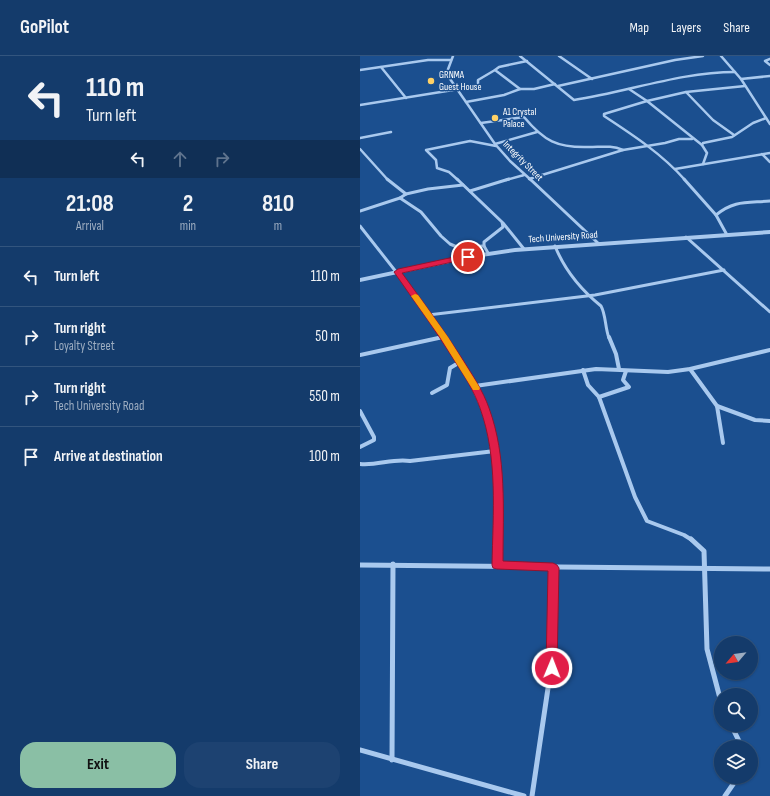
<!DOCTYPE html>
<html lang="en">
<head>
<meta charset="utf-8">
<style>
	:root { --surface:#143b6b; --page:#1d4271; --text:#f1f3f6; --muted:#9dadc1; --line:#33557e; --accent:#8abfa5 }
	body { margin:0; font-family:"Sofia Sans Condensed",sans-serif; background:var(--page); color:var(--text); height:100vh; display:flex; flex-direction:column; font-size:15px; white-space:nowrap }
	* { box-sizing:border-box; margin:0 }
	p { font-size:13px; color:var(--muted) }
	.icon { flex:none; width:22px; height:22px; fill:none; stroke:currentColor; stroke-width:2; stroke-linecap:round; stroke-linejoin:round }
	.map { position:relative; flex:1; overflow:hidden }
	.panel { display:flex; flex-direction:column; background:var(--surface); width:360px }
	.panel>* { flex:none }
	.hud { background:#143b6b; color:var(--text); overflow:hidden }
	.needle { width:26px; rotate:241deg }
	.fabs { position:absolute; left:354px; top:580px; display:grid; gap:8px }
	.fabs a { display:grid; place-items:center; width:44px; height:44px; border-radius:50%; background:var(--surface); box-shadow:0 1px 3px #0004,0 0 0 1px var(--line); font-size:20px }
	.pin { position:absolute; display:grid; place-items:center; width:34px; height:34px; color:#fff; margin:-17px; border:2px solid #fff; border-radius:50%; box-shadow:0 1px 4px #0007 }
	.me { position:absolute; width:44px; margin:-22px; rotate:1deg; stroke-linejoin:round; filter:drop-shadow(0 0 3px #0008) }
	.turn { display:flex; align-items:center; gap:14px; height:84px; padding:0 20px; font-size:18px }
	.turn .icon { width:52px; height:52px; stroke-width:2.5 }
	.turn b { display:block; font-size:28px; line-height:34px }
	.lanes { display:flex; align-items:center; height:38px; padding:0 20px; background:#0003; justify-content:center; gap:20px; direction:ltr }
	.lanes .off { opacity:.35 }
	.eta { display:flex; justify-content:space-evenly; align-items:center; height:68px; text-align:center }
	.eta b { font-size:24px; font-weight:700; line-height:28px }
	.cta { display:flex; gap:8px; margin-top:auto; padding:8px 20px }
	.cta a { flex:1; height:46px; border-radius:16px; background:var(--accent); color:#111; font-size:16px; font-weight:700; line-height:46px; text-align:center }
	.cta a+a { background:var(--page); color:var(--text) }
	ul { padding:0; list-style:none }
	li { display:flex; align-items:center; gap:12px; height:60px; padding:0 20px; border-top:1px solid var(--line) }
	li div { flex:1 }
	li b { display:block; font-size:15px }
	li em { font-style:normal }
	header { display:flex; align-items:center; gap:24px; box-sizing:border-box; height:56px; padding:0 20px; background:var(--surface); border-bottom:1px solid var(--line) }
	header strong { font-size:19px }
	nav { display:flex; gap:22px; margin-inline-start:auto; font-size:14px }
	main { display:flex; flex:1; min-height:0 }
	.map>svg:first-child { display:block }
</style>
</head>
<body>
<header>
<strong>GoPilot</strong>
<nav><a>Map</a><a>Layers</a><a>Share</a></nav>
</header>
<main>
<section class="panel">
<div class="hud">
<div class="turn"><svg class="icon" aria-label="left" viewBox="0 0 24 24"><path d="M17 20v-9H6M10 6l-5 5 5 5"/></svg><div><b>110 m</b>Turn left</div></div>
<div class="lanes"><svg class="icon" aria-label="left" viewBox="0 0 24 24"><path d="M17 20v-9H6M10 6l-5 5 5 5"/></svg><svg class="icon off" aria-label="ahead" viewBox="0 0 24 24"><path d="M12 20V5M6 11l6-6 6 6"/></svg><svg class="icon off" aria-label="right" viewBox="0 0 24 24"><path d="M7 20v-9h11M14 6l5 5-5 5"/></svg></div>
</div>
<div class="eta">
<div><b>21:08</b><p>Arrival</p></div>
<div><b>2</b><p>min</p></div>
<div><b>810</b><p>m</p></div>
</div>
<ul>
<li><svg class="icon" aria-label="left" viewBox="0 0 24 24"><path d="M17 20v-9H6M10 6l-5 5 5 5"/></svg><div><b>Turn left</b></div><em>110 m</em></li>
<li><svg class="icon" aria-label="right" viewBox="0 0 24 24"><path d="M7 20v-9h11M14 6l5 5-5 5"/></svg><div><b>Turn right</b><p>Loyalty Street</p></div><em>50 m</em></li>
<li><svg class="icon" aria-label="right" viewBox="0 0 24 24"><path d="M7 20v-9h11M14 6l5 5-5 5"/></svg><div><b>Turn right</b><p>Tech University Road</p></div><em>550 m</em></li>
<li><svg class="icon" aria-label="arrive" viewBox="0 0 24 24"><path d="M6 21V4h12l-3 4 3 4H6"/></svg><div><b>Arrive at destination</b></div><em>100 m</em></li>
</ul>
<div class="cta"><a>Exit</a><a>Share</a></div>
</section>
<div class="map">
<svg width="410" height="740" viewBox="0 0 410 740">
	<rect width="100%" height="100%" fill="#1b4f8f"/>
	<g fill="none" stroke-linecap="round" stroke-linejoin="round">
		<!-- minor-far3 -->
		<g stroke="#a9c9ee" stroke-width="2.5">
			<polyline points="93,0 87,16 88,20 135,88 150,105 171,124"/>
			<path d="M 160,0 L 214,44 C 268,36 320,16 375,16"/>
			<polyline points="199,0 232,23"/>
			<polyline points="361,0 381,23 410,68"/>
			<polyline points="410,3 405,5 410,9"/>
			<polyline points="21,11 46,42"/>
			<polyline points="0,14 68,4 91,4"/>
			<polyline points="381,23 410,20"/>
			<polyline points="198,30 315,4 343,0"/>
			<polyline points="160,33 135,14 139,11 167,5"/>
			<polyline points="269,33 287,45 326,36 385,30"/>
			<polyline points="326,36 353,64 374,79"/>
			<polyline points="106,46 144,39 160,33 174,33 195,28"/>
			<polyline points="0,49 118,30 118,24 135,14"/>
			<path d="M 121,67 L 164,61 C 184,85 197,92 229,91 C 242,91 251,89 263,94"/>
			<polyline points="0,82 31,76"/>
			<polyline points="135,88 177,76"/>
			<polyline points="0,93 28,124"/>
			<polyline points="402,98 410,106"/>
			<polyline points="343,108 347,97 342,89 343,87 372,81 393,67 406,62"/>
			<polyline points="315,113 410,97"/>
			<polyline points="169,123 263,94 305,87 319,83 332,83"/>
			<polyline points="98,124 89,116 77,112 76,104 66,94 110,85 136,90"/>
			<polyline points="146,124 164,119"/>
			<path d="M 325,124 C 302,98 273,79 244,60 L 244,58 L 287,45 L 342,89"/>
		</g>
		<!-- minor-far2 -->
		<g stroke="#a9c9ee" stroke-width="3">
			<polyline points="27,123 46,138"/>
			<polyline points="97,123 142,166 143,171 124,186 124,190 128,197"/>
			<polyline points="170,123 239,188"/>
			<polyline points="324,123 356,159 367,179"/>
			<polyline points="110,135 149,123"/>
			<polyline points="40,142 61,156 81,180 90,188 97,191 124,190"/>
			<polyline points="0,155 40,142 46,138 68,133 103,129"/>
			<path d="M 356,159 C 374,144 387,147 410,145"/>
			<polyline points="143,167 164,193"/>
			<polyline points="0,170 48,231 85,282"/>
			<polyline points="326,181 410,256"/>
			<path d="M 195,190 C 205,215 220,233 241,250 C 246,259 245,272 249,282"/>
			<polyline points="68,259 235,239 364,214"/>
			<polyline points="78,282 84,281"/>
		</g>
		<!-- minor-far1 -->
		<g stroke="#a9c9ee" stroke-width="4">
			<path d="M 84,281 C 133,354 141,398 138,484"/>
			<polyline points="249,281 256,298 259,313"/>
			<polyline points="0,299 83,281"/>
			<polyline points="330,313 357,350 363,387"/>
			<polyline points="223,314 228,329 239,341 275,441 287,465 324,479 332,484"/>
			<polyline points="115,330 236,313 308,316 330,313 410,294"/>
			<polyline points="72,337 87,329 90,312 100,306"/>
			<polyline points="239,341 269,331 263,324 266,315"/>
			<polyline points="357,350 395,364 410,365"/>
			<polyline points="0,355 14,381 14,384 0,391"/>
			<path d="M 0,408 C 17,410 33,402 50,405 L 135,395"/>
		</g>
		<!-- minor -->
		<g stroke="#a9c9ee" stroke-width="5">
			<polyline points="331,483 344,495 347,593 361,646"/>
			<polyline points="0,509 410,513"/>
			<polyline points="137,509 138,483"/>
			<polyline points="371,669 382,691"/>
			<polyline points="0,694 164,740"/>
			<polyline points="32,704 33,508"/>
			<polyline points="172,740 191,612 193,511"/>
			<polyline points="365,740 378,721"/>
		</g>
		<!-- tertiary -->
		<polygon fill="#a9c9ee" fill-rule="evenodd" points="410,174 410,178 155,196 108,203 0,226 0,222 108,199 155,192"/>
	</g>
	<!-- route -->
	<path fill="#e11d48" stroke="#92132f" d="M 108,198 L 112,201 L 111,202 L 42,217 C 63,246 84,274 103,304 C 113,320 123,335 129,352 C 147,401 143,454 143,505 L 193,507 L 197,509 L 199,512 L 197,612 L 196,616 L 192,618 L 187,616 L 186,612 L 188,515 L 137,513 L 133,512 L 132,509 C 133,457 138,402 120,352 C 114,335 104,319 94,304 C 75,273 54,245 34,216 L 38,213 Z"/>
	<!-- slow -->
	<polygon fill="#f59e0b" points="55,238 58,239 88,281 120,332 119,334 113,334 80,281 51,240"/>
	<!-- markers -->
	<g fill="#ffd166" stroke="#1b4f8f" stroke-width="1.5">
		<circle cx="71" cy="25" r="4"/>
		<circle cx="135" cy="62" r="4"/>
	</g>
	<g text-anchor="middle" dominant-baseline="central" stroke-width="3" stroke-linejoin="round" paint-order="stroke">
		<!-- far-poi labels -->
		<g font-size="10" fill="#fff" stroke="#1b4f8f" text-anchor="start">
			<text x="79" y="19">GRNMA<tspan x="79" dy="12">Guest House</tspan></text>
			<text x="143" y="56">A1 Crystal<tspan x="143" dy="12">Palace</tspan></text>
		</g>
		<!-- far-street labels -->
		<g font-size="10" fill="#fff" stroke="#1b4f8f">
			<text transform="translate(163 105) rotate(45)">Integrity Street</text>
			<text transform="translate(203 181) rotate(-4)">Tech University Road</text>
		</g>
	</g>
</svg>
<div class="fabs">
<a><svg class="needle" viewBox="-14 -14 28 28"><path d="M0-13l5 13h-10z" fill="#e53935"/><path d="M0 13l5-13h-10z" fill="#9dadc1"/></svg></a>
<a><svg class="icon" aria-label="search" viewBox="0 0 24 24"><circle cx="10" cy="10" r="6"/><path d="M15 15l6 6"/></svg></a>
<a><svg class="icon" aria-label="layers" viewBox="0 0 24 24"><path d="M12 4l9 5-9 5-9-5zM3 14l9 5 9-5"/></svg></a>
</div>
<div class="pin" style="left:108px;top:201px;background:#d93025"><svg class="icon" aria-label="arrive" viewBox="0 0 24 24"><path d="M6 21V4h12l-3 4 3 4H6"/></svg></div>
<svg class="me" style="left:192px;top:612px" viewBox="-20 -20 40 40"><circle r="17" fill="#e11d48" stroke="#fff" stroke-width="3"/><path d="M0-11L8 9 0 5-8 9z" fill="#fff"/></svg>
</div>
</main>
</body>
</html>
